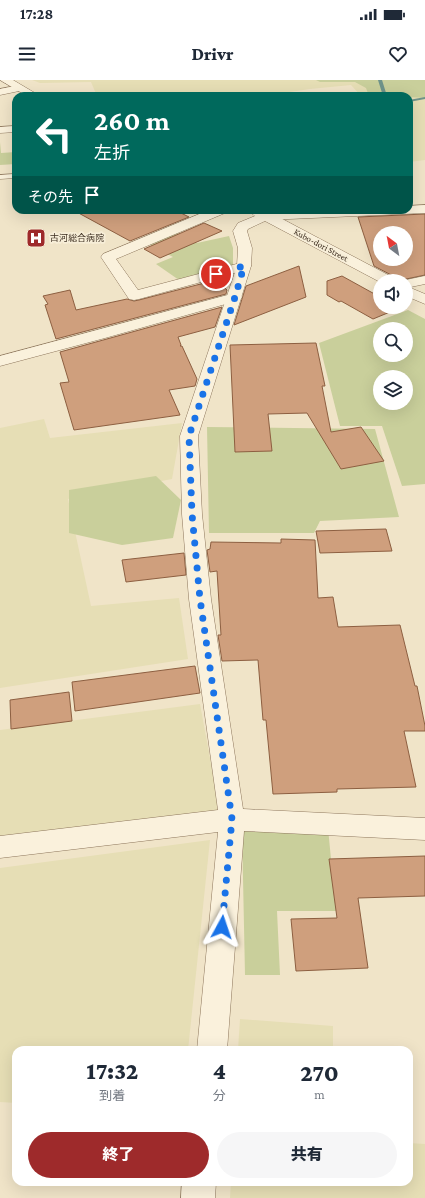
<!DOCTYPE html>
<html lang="ja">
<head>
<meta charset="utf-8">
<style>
	:root { --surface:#fff; --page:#f6f6f7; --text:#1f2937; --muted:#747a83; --accent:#9e2a2b }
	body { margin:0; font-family:"Crimson Pro","Noto Sans JP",serif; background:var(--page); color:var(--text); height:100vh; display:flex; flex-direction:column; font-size:15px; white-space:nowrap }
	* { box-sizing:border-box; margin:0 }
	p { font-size:13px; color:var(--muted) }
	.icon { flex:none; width:22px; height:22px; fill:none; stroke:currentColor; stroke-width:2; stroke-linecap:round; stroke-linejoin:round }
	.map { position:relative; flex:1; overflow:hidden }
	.side { position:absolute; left:12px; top:966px; width:401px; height:140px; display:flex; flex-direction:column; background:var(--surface); border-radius:12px; box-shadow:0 4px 16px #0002 }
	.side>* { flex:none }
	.hud { position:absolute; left:12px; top:12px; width:401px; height:122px; border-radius:12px; box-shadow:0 4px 16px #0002; background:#00695c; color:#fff; overflow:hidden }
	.needle { width:26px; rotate:328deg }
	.controls { position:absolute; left:373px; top:146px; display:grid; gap:8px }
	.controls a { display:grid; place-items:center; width:40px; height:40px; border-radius:50%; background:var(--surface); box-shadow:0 4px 16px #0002; font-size:20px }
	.pin { position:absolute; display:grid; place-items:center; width:34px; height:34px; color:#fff; margin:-17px; border:2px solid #fff; border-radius:50%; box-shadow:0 1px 4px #0007 }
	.me { position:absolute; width:44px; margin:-22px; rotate:5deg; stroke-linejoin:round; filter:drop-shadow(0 0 3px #0008) }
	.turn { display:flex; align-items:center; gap:14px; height:84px; padding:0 16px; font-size:18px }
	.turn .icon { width:52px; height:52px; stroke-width:2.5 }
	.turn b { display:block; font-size:28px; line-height:34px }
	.then { display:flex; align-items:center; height:38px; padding:0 16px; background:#0003; gap:8px; font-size:15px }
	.eta { display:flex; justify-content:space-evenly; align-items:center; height:68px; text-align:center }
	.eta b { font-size:24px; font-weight:800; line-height:28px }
	.cta { display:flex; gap:8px; margin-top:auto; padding:8px 16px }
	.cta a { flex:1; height:46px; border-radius:24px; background:var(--accent); color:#fff; font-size:16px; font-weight:800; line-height:46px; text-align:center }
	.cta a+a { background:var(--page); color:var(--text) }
	.status { display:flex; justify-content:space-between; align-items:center; height:28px; padding:0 20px; background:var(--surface); direction:ltr }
	.status svg { height:11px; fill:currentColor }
	header { display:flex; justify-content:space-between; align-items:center; height:52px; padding:0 16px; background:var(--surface); font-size:18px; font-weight:800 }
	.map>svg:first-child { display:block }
</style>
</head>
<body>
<div class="status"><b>17:28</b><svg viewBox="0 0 49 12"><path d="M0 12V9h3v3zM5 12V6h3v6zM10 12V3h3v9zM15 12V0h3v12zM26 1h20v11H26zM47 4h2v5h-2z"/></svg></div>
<header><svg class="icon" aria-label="menu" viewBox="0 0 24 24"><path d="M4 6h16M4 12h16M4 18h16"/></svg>Drivr<svg class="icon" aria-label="heart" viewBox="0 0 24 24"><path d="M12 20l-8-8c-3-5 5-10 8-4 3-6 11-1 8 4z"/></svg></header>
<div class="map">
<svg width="425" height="1118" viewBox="0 0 425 1118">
	<rect width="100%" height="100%" fill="#f0e4c8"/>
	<!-- farmland -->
	<g fill="#e6deb5">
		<polygon points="32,0 373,0 425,14 425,80 409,82 409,16 361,16 351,5 310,9 262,16 97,16 91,2 40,3"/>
		<polygon points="44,339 50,358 182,343 172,399 68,419 91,526 179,518 188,579 0,608 0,348"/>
		<polygon points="200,624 220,732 0,759 0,650"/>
		<polygon points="210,760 188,970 16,970 16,1023 0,1022 0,788"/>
		<polygon points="240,939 333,946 333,970 238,970"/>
		<polygon points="409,1063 425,1064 425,1118 230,1118 231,1102 409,1102"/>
	</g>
	<!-- green -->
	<g fill="#c9cf9b" fill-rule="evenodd">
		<polygon points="316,0 425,0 425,18 409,17 409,16 369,16 366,8 355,2 320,2"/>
		<polygon points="0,62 1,73 16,72 16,84 0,85"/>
		<polygon points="176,152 197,163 229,156 233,168 233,186 179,200 156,184 173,177 150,165"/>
		<path d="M 408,230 L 425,239 L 425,404 L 402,406 L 382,346 L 340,346 L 319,263 ZM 380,249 L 406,249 L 406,275 L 380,275 ZM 380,297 L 406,297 L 406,323 L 380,323 Z"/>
		<polygon points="207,347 375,349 399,437 320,441 314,453 209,453"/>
		<polygon points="156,396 181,420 173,458 122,465 69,453 69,410"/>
		<polygon points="328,748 336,831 277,831 280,895 245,895 242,749"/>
	</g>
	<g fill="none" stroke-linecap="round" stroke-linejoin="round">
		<!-- stream -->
		<g fill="#6f938a" fill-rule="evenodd">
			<polygon points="378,0 382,0 387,16 383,16"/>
			<polygon points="425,17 425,19 409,22 409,20"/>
		</g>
	</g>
	<!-- building -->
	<g fill="#cf9f7d" stroke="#8d5f41" fill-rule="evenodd">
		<polygon points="73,130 175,130 189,137 130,161"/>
		<path d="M 425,134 L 425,195 L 397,201 L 395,197 L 374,186 L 358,137 ZM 380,153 L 406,153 L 406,179 L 380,179 Z"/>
		<polygon points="204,143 222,151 160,178 144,169"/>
		<polygon points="299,186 306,217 234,245 246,206"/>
		<polygon points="342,196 380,217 380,227 402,227 373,239 341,221 339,222 327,215 327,201"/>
		<polygon points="216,200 227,210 226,214 56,259 45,225 48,224 43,216 70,210 76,230 127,219 134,221 139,220"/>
		<polygon points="222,227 215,247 178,257 181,265 180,266 182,266 197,299 195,306 169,310 180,335 74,350 60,303 69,302 60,272"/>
		<polygon points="316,263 325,306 322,306 331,352 361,347 384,381 341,389 307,333 268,334 272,371 235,372 230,265"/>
		<polygon points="386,449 392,471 320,473 316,451"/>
		<polygon points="281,459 315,460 318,518 333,517 338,547 400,545 415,606 417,606 425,646 425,651 404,651 416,707 337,709 337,712 273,714 266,640 263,640 258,580 222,581 218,555 221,555 217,491 210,492 207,470 210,469 211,462 281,463"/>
		<polygon points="184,473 186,495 126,502 122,480"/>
		<polygon points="195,586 200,613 75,631 72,602"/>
		<polygon points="69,612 72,641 11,649 10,620"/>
		<polygon points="425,776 425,816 358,818 368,888 296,891 291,839 337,838 329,779"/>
	</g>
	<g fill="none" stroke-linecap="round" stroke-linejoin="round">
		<defs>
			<polygon id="service" points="16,94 16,98 0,99 0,95"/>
			<g id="minor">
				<polygon points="20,5 25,8 24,10 0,15 0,9"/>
				<polygon points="16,46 16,52 0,53 0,47"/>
				<polygon points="425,125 425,133 266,140 261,139 260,136 261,133 266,132 298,130 409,130 409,126"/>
				<polygon points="209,130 226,130 225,133 116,179 138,210 244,182 249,183 251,186 249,189 139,219 134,220 129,219 101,177 103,174"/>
				<polygon points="425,196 425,204 406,208 406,201 401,201"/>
				<polygon points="235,213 240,214 242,217 240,220 105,258 0,286 0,276"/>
			</g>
			<g id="tertiary">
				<polygon points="0,0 13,0 40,16 27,16"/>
				<polygon points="247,130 263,130 271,133 394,198 396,201 380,202 265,141 248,149 247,151 252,168 251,186 198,356 202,434 211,519 243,729 425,738 425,760 244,751 227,970 197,970 218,752 0,778 0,756 218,730 189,519 182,434 180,356 237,186 238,168 233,151 238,143 255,136"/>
				<polygon points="406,206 425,214 425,224 406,216"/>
				<polygon points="182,1102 216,1102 215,1118 181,1118"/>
			</g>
		</defs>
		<!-- service casing -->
		<use href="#service" stroke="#8d765c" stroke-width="1"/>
		<!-- minor casing -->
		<use href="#minor" stroke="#8d765c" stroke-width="1"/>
		<!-- tertiary casing -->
		<use href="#tertiary" stroke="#8d765c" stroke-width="1"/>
		<!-- service -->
		<use href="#service" fill="#faf1dc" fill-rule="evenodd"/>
		<!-- minor -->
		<use href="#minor" fill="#faf1dc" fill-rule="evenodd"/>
		<!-- tertiary -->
		<use href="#tertiary" fill="#faf1dc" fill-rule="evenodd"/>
	</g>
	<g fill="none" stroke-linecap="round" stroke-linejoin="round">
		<!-- route -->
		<polyline stroke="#1a73e8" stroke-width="7" stroke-dasharray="0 12.6" points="216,194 244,186 235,217 189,356 192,434 200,519 232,739 222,847"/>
	</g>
	<!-- icons -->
	<defs>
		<symbol id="hospital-square" viewBox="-11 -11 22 22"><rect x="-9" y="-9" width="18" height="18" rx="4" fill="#9e2a2b" stroke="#f7eed8"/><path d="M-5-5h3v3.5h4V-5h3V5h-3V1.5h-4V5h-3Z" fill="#fff"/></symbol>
	</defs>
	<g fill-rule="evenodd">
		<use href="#hospital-square" x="25" y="147" width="22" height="22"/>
	</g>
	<g text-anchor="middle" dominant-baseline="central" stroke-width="3.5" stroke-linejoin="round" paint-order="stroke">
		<!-- far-poi labels -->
		<g font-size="9" fill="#3d2e20" stroke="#f7eed8" text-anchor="start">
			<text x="50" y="158">古河総合病院</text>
		</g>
		<!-- far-street labels -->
		<g font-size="9" fill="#3d2e20" stroke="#f7eed8">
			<text transform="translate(321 165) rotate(28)">Kubo-dori Street</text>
		</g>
	</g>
</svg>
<div class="controls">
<a><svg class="needle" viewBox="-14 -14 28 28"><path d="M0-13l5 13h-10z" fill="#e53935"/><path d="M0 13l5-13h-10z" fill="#747a83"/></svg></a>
<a><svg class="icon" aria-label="sound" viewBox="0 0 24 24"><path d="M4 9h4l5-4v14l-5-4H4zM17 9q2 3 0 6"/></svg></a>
<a><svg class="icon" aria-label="search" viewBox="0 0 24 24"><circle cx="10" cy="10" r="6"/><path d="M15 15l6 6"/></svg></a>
<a><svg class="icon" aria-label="layers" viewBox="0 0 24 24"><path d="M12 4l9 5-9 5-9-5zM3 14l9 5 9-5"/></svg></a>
</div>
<div class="pin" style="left:216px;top:194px;background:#d93025"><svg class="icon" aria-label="arrive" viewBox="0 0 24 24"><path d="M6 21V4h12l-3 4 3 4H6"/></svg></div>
<svg class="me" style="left:222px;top:847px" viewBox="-20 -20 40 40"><path d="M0-17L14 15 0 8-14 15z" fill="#1a73e8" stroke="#fff" stroke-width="4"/></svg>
<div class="hud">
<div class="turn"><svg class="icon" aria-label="left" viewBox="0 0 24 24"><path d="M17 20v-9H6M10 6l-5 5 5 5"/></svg><div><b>260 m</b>左折</div></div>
<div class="then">その先<svg class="icon" aria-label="arrive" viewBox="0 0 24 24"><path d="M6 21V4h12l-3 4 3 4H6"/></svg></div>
</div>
<section class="side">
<div class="eta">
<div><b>17:32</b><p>到着</p></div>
<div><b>4</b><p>分</p></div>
<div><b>270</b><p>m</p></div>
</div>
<div class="cta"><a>終了</a><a>共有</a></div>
</section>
</div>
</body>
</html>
